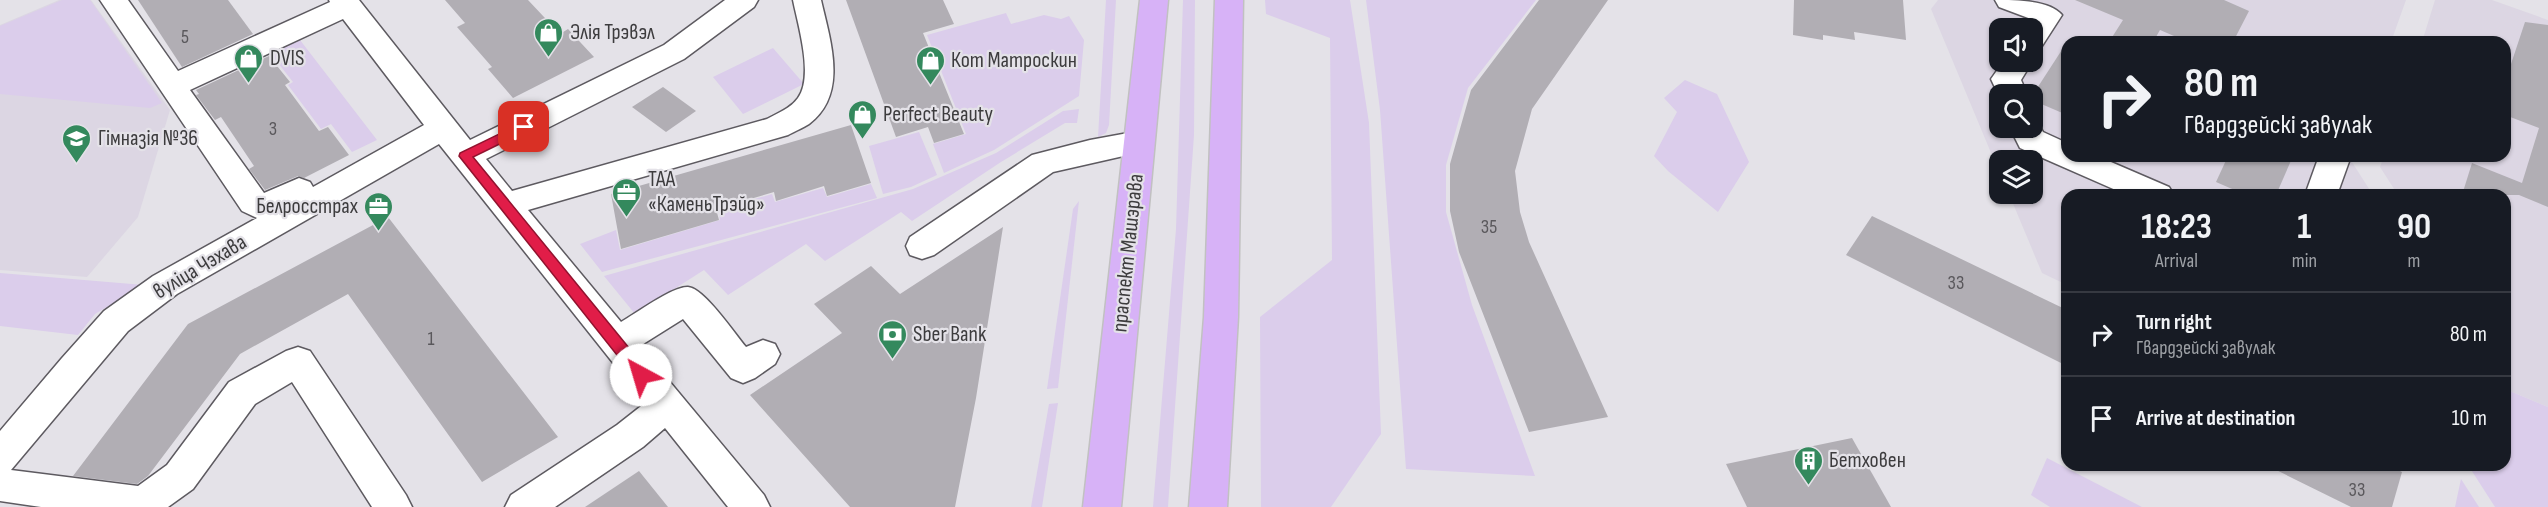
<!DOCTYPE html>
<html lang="en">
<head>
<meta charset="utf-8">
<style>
	:root { --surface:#171b24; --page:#20242c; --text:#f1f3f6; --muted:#9ea1a6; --line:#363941 }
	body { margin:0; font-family:"Sofia Sans Condensed",sans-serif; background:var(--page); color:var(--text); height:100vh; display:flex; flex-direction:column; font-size:22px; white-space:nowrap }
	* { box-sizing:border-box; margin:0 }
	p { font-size:20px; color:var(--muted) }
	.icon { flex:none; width:33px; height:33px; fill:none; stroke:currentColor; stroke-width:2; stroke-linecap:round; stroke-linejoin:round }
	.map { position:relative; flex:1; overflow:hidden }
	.sheet { position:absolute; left:2061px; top:189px; width:450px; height:282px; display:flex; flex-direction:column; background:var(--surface); border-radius:18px; box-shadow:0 2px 4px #0004 }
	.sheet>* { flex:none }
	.guide { position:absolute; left:2061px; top:36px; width:450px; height:126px; border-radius:18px; box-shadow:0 2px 4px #0004; background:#171b24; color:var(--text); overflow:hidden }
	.tools { position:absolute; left:1989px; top:18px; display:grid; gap:12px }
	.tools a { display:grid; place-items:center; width:54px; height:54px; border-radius:12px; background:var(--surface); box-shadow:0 2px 4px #0004; font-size:30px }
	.pin { position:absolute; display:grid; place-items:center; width:51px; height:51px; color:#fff; margin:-26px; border-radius:12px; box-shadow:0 3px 9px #0006 }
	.me { position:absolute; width:66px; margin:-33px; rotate:321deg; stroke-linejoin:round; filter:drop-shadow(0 0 4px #0008) }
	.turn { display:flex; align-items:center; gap:21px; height:126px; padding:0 24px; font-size:27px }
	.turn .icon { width:78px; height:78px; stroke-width:2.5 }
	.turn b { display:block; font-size:42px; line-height:51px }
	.eta { display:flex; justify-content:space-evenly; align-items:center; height:102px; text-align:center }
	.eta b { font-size:36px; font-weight:700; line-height:42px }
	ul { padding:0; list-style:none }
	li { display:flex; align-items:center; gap:18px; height:84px; padding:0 24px; border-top:2px solid var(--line) }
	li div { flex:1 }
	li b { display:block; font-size:22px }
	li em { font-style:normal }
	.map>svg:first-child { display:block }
</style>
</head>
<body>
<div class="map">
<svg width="2548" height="507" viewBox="0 0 2548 507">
	<rect width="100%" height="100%" fill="#e4e2e8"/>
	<!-- built -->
	<g fill="#dcd6e3" fill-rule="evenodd">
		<polygon points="59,0 91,0 170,110 138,217 87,277 0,270 0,25"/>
		<path d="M 1938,0 L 2406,0 L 2391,42 L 2067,42 L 2067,156 L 2351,156 L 2350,159 L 2373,195 L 2067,195 L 2067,285 L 2042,273 L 2009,194 L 2032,194 L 2032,160 L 2000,160 L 1999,172 L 1931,9 ZM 2000,28 L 2032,28 L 2032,62 L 2000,62 ZM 2000,94 L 2032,94 L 2032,128 L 2000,128 Z"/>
		<polygon points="2435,0 2492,0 2548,20 2548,407 2505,389 2505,195 2398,195 2380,167 2384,156 2505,156 2505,42 2422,42"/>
	</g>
	<!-- green -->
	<g fill="#dbcdeb">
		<polygon points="62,0 90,0 162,103 150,108 0,94 0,26"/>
		<polygon points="1106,0 1116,0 1109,125 1106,133 1098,137"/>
		<polygon points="1183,0 1195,0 1194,135 1168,507 1153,507 1176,229"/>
		<polygon points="1265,0 1350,0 1369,123 1381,434 1331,507 1261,507 1260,317 1332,260 1330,38 1266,14"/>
		<polygon points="1366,0 1536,0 1468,88 1446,165 1446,212 1472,305 1535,476 1406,469 1380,110"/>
		<polygon points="1006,13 1011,24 1044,15 1061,19 1069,16 1084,40 1079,96 994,150 944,173 933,144 966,134 927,35"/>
		<polygon points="300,40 377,140 352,152 331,124 321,129 288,85 293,82 271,54"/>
		<polygon points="773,48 804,84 743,114 713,77"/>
		<polygon points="1685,80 1717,94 1749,162 1718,212 1668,171 1654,156 1677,112 1664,98"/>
		<polygon points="1079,109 1077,123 1065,123 1001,162 912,221 901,212 825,261 806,244 728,295 704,270 635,314 604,276 913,189 996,153 1063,111"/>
		<polygon points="919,132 937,175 911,187 883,194 869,146"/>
		<polygon points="871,184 877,198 602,272 580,244 616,230 620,250 720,220 718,210 772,194 775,202 823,188 827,197"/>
		<polygon points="1079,201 1058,388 1047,389 1073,209"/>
		<polygon points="0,273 144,285 95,314 78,335 0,326"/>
		<polygon points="2505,389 2548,407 2548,507 2495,507 2468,465 2505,465"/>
		<polygon points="1058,403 1042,507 1031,507 1049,404"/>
		<polygon points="2047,458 2142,507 2050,507 2031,495"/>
		<polygon points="2461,479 2479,507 2455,507"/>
	</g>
	<!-- building -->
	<g fill="#b1aeb4">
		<polygon points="138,0 228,0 253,34 182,67"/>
		<polygon points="445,0 528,0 560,34 568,29 594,57 513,98 488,69 492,67 457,27 465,23"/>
		<polygon points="846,0 943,0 954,24 923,33 964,134 934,143 928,127 896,137"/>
		<polygon points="1539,0 1608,0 1532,109 1515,171 1520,212 1529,242 1608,417 1529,432 1459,252 1450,211 1450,164 1471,90"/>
		<polygon points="1794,0 1903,0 1906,40 1854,32 1855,40 1823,35 1823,40 1793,35"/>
		<polygon points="2075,0 2224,0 2249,11 2233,42 2188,42 2160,30 2153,42 2109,42 2123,20"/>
		<polygon points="2525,22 2548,25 2548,207 2519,195 2462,195 2472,163 2522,183 2539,128 2505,115 2505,82"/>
		<polygon points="2067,42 2067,115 2032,100 2032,96"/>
		<polygon points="269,56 290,82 285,85 319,131 328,127 349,155 304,178 298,176 265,190 249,169 254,166 221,117 215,120 196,95 199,94 196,90"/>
		<polygon points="663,87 696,111 666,132 632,107"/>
		<polygon points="851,125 871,183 827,196 824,186 776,201 774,192 716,209 719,220 621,249 611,194"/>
		<polygon points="2228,156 2293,156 2276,195 2246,195 2216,182"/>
		<polygon points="1872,216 2067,310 2067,366 1846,255"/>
		<polygon points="388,217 558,437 482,482 348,294 240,354 148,476 137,484 73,476 188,324"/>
		<polygon points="1003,227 976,398 955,507 850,507 750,395 842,333 814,304 871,266 900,294"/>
		<polygon points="1852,438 1891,507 1747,507 1726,464"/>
		<polygon points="2266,465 2387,465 2402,472 2392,507 2351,507"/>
		<polygon points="639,471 668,507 585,507"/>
	</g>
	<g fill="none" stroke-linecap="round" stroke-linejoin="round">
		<defs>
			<g id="minor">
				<path d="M 100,0 L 128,0 L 178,71 L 330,2 L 329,0 L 359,0 L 470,140 L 664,45 L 725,0 L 758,0 L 754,7 L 684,59 L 486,159 L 512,191 L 767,119 C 778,113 791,108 798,98 C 814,76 798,25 793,0 L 821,0 C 830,40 849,94 809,124 C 803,128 795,131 788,135 L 528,210 L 621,322 C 635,314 673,286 688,287 C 704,288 735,334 746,347 L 763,340 L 775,344 L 780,354 L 775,364 L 755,378 L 743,383 L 731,378 L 683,319 L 640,346 L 764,495 L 770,507 L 728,507 L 665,428 L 643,447 L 555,507 L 505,507 L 511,495 L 617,425 L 645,403 L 439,144 L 177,294 L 128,331 L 11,470 L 138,486 L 167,465 L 229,382 L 286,351 L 298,347 L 310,351 L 406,495 L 412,507 L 372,507 L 292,382 L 255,404 L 193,489 L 168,507 L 41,507 L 0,501 L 0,431 L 62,358 L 104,311 L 153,276 L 257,218 L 242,211 ZM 343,19 L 424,125 L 313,187 L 310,182 L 299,178 L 264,193 L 190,90 Z"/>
				<path d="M 1995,0 C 2016,0 2050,0 2062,15 L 2042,46 L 2032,49 L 2032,28 L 2024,28 L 2031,19 L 1999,7 Z"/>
				<polygon points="2003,62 2032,62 2021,80 2027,94 2000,94 2000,98 1991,79"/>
				<polygon points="2032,119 2036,120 2043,132 2067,143 2067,156 2097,156 2169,187 2174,195 2127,195 2020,148 2010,128 2032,128"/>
				<polygon points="1139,131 1150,134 1154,142 1150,150 1053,172 934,255 922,259 910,255 906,246 910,237 1032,155 1090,140"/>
				<polygon points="2319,156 2351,156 2337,195 2305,195"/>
			</g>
			<g id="major">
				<polygon points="1140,0 1168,0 1121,507 1083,507"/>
				<polygon points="1215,0 1243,0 1238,317 1227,507 1189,507 1204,317"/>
			</g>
		</defs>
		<!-- minor casing -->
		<use href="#minor" stroke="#5d5a60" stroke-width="3"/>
		<!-- major casing -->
		<use href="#major" stroke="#c1c1c1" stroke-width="3"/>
		<!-- minor -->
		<use href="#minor" fill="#fff" fill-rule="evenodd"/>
		<!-- major -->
		<use href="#major" fill="#d7b2f7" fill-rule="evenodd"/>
	</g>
	<!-- route -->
	<polygon fill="#e11d48" stroke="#92132f" stroke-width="1.5" points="524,122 530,127 528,130 473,157 647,370 649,375 647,379 636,379 459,156 460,153"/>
	<!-- icons -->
	<defs>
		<symbol id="shop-pin" viewBox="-11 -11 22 30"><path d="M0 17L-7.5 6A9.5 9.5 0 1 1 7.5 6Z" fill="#34895d" stroke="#e4e2e8"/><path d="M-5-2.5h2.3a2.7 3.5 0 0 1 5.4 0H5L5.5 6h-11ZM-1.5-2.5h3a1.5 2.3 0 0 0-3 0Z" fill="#fff"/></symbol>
		<symbol id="school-pin" viewBox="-11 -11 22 30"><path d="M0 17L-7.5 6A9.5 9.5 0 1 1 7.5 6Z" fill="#34895d" stroke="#e4e2e8"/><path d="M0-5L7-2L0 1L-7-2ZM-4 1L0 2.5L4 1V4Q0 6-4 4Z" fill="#fff"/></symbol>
		<symbol id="office-pin" viewBox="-11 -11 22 30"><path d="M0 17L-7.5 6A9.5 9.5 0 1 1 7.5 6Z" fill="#34895d" stroke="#e4e2e8"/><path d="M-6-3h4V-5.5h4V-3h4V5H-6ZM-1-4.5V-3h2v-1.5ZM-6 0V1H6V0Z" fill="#fff"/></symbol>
		<symbol id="bank-pin" viewBox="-11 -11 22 30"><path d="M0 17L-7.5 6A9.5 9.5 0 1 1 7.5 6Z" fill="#34895d" stroke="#e4e2e8"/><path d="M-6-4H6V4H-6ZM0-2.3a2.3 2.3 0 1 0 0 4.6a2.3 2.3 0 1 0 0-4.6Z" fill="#fff"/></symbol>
		<symbol id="building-pin" viewBox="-11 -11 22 30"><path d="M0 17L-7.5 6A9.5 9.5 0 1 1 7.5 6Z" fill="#34895d" stroke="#e4e2e8"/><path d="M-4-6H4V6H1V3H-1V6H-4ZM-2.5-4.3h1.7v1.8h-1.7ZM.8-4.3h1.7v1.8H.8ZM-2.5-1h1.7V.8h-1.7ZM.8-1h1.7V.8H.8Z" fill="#fff"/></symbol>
	</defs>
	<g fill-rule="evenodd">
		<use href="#shop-pin" x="532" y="16" width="33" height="45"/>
		<use href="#shop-pin" x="232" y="42" width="33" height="45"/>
		<use href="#shop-pin" x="914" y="44" width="33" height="45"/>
		<use href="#shop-pin" x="846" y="98" width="33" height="45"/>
		<use href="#school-pin" x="60" y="122" width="33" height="45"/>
		<use href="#office-pin" x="610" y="176" width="33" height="45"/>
		<use href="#office-pin" x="362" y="190" width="33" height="45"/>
		<use href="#bank-pin" x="876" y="318" width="33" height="45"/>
		<use href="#building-pin" x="1792" y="444" width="33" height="45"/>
	</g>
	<g text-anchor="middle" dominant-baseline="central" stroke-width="4.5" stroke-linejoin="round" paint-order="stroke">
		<!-- number labels -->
		<g font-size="20" fill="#5a585c">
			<text x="185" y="37">5</text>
			<text x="273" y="129">3</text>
			<text x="1489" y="227">35</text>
			<text x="1956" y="283">33</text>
			<text x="431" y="339">1</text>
			<text x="2357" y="490">33</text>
		</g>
		<!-- poi labels -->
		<g font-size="22" fill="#3d3c3e" stroke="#e4e2e8" text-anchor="start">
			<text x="570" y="32">Элія Трэвэл</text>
			<text x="270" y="58">DVIS</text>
			<text x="951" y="60">Кот Матроскин</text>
			<text x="883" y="114">Perfect Beauty</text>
			<text x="98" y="138">Гімназія №36</text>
			<text x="648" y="179">ТАА<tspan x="648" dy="25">«КаменьТрэйд»</tspan></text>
			<text x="358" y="206" text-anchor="end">Белросстрах</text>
			<text x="913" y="334">Sber Bank</text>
			<text x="1829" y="460">Бетховен</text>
		</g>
		<!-- street labels -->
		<g font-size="22" fill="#3d3c3e" stroke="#e4e2e8">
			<text transform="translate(1128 253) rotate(-84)">праспект Машэрава</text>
			<text transform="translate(200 267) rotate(-31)">вуліца Чэхава</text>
		</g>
	</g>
</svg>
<div class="tools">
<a><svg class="icon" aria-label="sound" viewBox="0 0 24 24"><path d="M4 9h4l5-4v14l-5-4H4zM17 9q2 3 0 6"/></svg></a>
<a><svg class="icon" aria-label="search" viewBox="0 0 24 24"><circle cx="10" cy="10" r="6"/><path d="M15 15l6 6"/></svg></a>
<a><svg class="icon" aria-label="layers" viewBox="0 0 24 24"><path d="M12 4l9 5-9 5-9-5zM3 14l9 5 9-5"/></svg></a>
</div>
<div class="pin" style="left:524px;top:127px;background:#d93025"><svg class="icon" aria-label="arrive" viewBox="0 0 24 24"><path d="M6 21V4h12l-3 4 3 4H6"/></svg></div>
<svg class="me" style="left:641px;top:375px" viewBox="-20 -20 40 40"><circle r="19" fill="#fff"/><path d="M0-13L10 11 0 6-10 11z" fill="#e11d48"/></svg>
<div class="guide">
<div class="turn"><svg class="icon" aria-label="right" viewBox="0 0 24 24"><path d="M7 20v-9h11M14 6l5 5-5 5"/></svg><div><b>80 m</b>Гвардзейскі завулак</div></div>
</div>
<section class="sheet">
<div class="eta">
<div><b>18:23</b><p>Arrival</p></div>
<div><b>1</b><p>min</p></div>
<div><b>90</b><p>m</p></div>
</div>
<ul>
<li><svg class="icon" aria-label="right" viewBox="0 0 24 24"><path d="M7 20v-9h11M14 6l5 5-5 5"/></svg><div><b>Turn right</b><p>Гвардзейскі завулак</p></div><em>80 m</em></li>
<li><svg class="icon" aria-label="arrive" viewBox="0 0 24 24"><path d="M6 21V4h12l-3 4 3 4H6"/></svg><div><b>Arrive at destination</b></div><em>10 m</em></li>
</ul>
</section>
</div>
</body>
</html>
